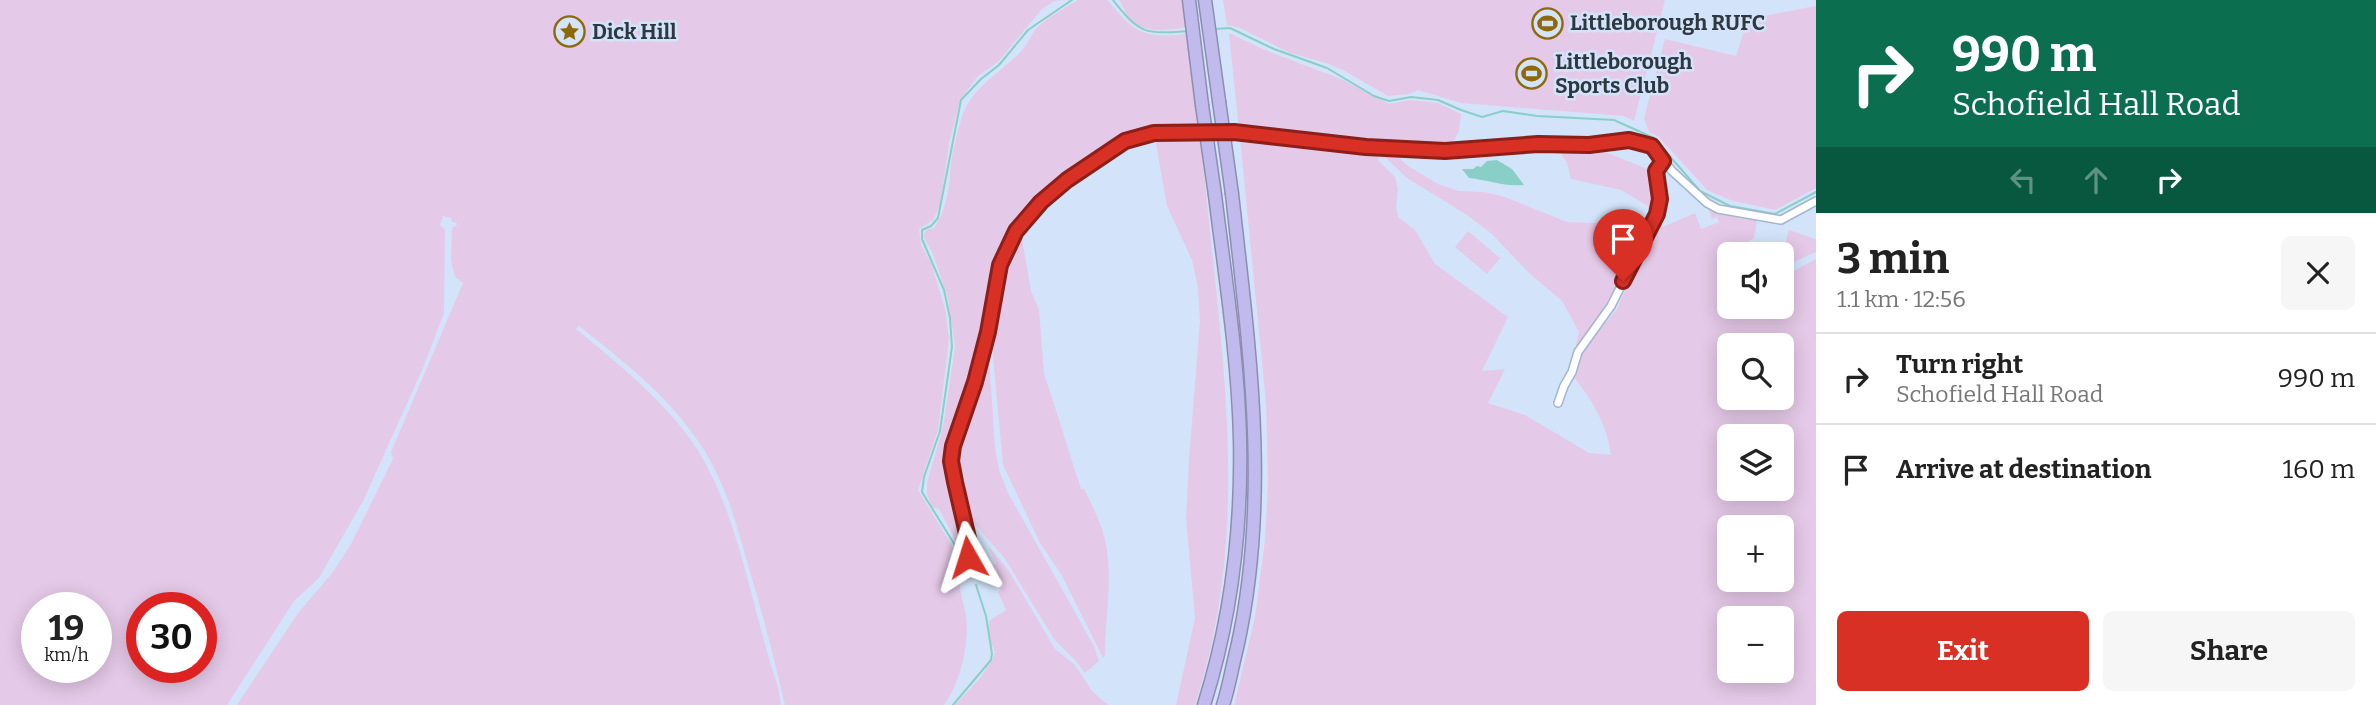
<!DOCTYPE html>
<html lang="en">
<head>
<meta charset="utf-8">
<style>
	:root { --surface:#fff; --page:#f6f6f6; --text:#222; --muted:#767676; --line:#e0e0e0; --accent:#d93025 }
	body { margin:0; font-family:Bitter,serif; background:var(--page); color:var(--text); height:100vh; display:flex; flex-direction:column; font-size:26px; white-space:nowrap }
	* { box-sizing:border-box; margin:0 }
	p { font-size:23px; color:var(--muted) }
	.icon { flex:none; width:38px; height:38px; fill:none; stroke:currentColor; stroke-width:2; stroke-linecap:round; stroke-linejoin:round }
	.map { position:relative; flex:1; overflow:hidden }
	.side { display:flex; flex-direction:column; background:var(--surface); width:560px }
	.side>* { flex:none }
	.hud { background:#0b6e4f; color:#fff; overflow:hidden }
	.fabs { position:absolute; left:1717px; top:242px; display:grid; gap:14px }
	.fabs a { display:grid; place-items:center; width:77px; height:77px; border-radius:10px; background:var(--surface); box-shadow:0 4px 18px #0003; font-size:35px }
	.speed { position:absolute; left:21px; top:592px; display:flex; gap:14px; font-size:35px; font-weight:700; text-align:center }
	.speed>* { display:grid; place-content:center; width:91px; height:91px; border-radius:50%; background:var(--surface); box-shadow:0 4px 18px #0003; line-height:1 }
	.speed small { font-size:18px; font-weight:400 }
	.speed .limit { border:10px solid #d22; background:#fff; color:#111 }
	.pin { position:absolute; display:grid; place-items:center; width:60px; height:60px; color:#fff; margin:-72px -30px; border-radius:50% 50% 50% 0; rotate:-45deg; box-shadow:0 0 7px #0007 }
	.pin .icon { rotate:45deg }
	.me { position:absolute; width:77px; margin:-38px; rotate:354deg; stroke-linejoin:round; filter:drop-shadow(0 0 5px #0008) }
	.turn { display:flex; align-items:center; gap:24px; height:147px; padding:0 21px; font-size:32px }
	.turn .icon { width:91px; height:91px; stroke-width:2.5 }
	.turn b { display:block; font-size:49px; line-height:60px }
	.lanes { display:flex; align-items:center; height:66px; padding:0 21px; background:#0003; justify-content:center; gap:35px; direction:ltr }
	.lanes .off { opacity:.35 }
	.round { display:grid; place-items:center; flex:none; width:74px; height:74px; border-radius:10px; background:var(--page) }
	.head { display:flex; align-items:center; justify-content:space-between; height:119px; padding:0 21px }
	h1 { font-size:42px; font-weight:700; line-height:52px }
	.action { display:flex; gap:14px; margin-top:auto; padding:14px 21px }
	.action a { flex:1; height:80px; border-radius:10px; background:var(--accent); color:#fff; font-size:28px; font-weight:700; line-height:80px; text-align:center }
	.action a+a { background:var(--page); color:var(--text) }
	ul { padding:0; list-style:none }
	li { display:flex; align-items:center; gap:21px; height:91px; padding:0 21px; border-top:2px solid var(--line) }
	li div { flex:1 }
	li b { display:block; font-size:26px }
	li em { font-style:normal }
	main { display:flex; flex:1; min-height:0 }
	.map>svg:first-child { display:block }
</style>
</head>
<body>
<main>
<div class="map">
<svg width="1816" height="705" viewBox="0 0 1816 705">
	<rect width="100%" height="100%" fill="#d3e4fa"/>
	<!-- green -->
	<g fill="#e5c9e8" fill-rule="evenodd">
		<path d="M 0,0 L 1066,0 L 1054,1 L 1042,9 L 998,62 L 978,76 L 960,100 L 949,144 L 940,205 L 933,220 L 919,229 L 921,245 L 931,263 L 945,309 L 949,339 L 938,430 L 918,490 L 962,562 C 956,581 961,592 965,610 C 971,639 961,682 944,705 L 785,705 C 774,658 762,611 748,565 C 736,522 724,478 698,441 C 667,395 622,360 579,326 L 576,329 C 617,363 659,396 691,440 C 739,509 751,608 778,687 L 781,705 L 237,705 L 299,612 L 333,572 L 351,544 L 393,459 L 391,452 L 463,283 L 455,277 L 451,261 L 452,228 L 456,226 L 457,223 L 452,222 L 451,218 L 443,216 L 440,225 L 445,230 L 444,313 L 423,368 L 363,501 L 319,578 L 294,601 L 227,705 L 0,705 ZM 96,607 L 96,667 L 37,667 L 37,607 ZM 142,607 L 201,607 L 201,667 L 142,667 Z"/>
		<path d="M 1078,0 L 1107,0 C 1113,5 1116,11 1122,17 C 1141,39 1164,37 1191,33 L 1201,129 L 1154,130 L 1120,136 L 1119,142 L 1061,181 L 1033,206 L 1012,232 L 1003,250 L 985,337 L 969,395 L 951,447 L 968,546 L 965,558 L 939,509 L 932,507 L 927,494 L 927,483 L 943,427 L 955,347 L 948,298 L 932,252 L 923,236 L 926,230 L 934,228 C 949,207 949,181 952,156 C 954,144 958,132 961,120 C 969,88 1003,72 1023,49 C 1029,42 1032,32 1038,27 C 1049,16 1065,8 1078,0 Z"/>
		<path d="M 1119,0 L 1185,0 L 1190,27 C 1169,30 1147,35 1130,19 C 1124,14 1124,6 1119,0 Z"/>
		<polygon points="1223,0 1665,0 1634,121 1624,116 1461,103 1418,90 1409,94 1388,96 1343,70 1326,63 1290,53 1240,28 1227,25"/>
		<polygon points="1816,6 1816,188 1775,210 1730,200 1707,190 1659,137 1649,132 1644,118 1665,39 1736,56 1748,19"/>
		<polygon points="1229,33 1265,50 1341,79 1389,104 1411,100 1438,103 1461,114 1459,131 1450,148 1329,142 1239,130"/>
		<path d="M 1201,136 C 1216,329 1257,515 1195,705 L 1176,705 L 1195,618 L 1186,518 L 1189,459 L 1200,321 L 1198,288 L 1192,260 L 1167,206 L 1155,138 Z"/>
		<path d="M 1240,138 L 1263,142 L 1376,152 L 1379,161 L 1395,177 L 1398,190 L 1396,208 L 1399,218 L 1415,230 L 1435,264 L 1508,317 L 1482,371 L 1505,369 L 1488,403 L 1525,415 L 1589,453 L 1611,455 C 1607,424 1592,400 1573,376 L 1585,348 L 1617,309 L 1638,260 L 1657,238 L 1652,233 L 1655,220 L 1659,217 L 1663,227 L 1695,213 L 1701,229 L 1719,222 L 1717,217 L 1712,219 L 1708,208 L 1741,219 L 1757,220 L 1754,238 L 1739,248 L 1742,254 L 1729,254 L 1729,306 L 1782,306 L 1782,274 L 1788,274 L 1816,259 L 1816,705 L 1234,705 L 1255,617 L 1265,540 L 1268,483 L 1266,403 ZM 1729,345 L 1782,345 L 1782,397 L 1729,397 ZM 1729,436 L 1782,436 L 1782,488 L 1729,488 ZM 1729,527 L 1782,527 L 1782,579 L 1729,579 ZM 1729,618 L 1782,618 L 1782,670 L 1729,670 Z"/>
		<polygon points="1557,147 1595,148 1650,170 1656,192 1651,219 1648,206 1621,190 1571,179 1567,163"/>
		<polygon points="1384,153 1396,155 1408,166 1438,184 1459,191 1483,192 1502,196 1567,222 1595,223 1621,228 1610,261 1625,268 1610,304 1574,354 1579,332 1562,301 1528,272 1492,234 1467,215 1407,178 1385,157"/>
		<polygon points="1789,230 1816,239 1816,252 1782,267 1782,256"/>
		<polygon points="1468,231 1500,258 1487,274 1455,247"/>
		<path d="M 1021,233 L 1031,291 L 1039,309 L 1044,373 L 1081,489 L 1084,489 C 1093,506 1103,527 1106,545 C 1113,581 1105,619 1105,655 L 1103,658 L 1061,574 L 1040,543 L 1003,465 L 991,335 L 1002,275 L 1010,249 Z"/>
		<polygon points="988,342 995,447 999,470 1008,493 1094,646 1099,661 1085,673 1076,661 1054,639 1005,559 962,509 954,467 955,450 970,407"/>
		<polygon points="990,548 1009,571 1055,649 1074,664 1092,691 1108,705 955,705 980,678 993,659 995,652 989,638 989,621 1006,610 998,592 1000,590 989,568 996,563 989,549"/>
	</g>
	<!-- water -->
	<path fill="#89cfc7" d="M 1497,160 L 1512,169 L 1524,185 C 1505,187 1488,180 1469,178 L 1462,169 L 1473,169 L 1477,166 L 1481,167 L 1487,161 Z"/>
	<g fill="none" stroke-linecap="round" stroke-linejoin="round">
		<!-- stream -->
		<g stroke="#89cfc7" stroke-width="2">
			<path d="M 1113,0 C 1140,35 1146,34 1189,31"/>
			<polyline points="1215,29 1230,28 1274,49 1327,68 1374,96 1389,101 1411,97 1438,100 1461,110 1482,117 1503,111 1537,116 1614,120 1654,138 1700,191 1730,206 1775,214 1816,192"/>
			<polyline points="961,555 922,492 924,477 940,431 952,347 950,318 944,290 922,239 922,230 931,226 938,218 961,100 981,79 999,65 1028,30 1072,0"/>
			<polyline points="953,705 991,660 992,654 986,616 976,585"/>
		</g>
		<defs>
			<g id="minor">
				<polyline points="1558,403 1564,386 1572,372 1578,352 1611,306 1657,214 1660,199 1656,171 1663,161"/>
				<polyline points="968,557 971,551 955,482 951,461 953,446 975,382 988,332 1000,265 1016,231 1041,202 1067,180 1125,141 1154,133 1234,132 1366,147 1445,151 1538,144 1589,145 1629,140 1652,146 1672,171 1707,203 1718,209 1781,220 1816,201"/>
			</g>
			<g id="motorway">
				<polyline points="1189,0 1202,105"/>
				<polyline points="1205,0 1219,101"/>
				<path d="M 1204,705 C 1231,619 1242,528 1240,438 C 1238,357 1225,276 1215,195"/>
				<path d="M 1223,705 C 1229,687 1232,667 1237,648 C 1271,496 1249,347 1232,194"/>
			</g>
		</defs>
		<!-- minor casing -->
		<use href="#minor" stroke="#a2b6d0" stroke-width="10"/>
		<!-- motorway casing -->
		<use href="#motorway" stroke="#8d8db0" stroke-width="15"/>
		<!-- minor -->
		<use href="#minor" stroke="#fff" stroke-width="7"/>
		<!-- motorway -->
		<use href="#motorway" stroke="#c0bbec" stroke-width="12"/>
		<defs>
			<g id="motorway-bridge">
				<polyline points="1219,101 1232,194"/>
				<polyline points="1202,105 1215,195"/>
			</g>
		</defs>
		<!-- motorway-bridge casing -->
		<use href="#motorway-bridge" stroke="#8d8db0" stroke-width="15" stroke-linecap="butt"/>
		<!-- motorway-bridge -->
		<use href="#motorway-bridge" stroke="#c0bbec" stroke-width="12"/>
	</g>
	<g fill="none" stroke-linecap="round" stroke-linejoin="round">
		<defs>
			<polyline id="route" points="968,557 971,551 955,482 951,461 953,446 975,382 988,332 1000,265 1016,231 1041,202 1067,180 1125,141 1154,133 1234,132 1366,147 1445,151 1538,144 1589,145 1629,140 1652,146 1663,161 1656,171 1660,199 1657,214 1623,281"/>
		</defs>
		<!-- route casing -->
		<use href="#route" stroke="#8d1f18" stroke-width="18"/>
		<!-- route -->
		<use href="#route" stroke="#d93025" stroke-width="12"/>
	</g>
	<!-- icons -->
	<defs>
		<symbol id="stadium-ring" viewBox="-11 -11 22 22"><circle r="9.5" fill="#d3e4fa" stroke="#8d690b" stroke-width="1.5"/><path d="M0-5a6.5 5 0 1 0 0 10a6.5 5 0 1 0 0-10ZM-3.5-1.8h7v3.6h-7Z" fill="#8d690b"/></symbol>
		<symbol id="sight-ring" viewBox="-11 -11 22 22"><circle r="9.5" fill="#d3e4fa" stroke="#8d690b" stroke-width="1.5"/><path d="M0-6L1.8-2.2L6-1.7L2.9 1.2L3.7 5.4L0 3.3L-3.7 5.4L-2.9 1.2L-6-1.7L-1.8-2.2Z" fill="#8d690b"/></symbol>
	</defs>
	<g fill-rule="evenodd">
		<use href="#stadium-ring" x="1530" y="6" width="35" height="35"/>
		<use href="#sight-ring" x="552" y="14" width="35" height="35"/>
		<use href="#stadium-ring" x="1514" y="56" width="35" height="35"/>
	</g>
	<g text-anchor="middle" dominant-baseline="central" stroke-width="5" stroke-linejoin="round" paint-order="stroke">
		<!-- poi labels -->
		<g font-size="21" font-weight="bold" fill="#2f3741" stroke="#d3e4fa" text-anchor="start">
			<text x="1570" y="23">Littleborough RUFC</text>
			<text x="592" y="32">Dick Hill</text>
			<text x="1555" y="62">Littleborough<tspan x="1555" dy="24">Sports Club</tspan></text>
		</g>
	</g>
</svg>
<div class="fabs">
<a><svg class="icon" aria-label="sound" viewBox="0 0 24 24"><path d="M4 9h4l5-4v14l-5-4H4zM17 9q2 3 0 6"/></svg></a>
<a><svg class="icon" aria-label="search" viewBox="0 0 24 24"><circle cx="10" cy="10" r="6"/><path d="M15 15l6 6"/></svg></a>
<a><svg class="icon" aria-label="layers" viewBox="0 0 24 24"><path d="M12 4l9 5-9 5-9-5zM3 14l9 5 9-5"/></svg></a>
<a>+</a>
<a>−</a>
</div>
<div class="speed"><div>19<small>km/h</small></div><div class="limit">30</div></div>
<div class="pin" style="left:1623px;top:281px;background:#d93025"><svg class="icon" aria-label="arrive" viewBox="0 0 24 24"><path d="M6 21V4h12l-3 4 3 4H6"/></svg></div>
<svg class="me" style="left:968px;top:557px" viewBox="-20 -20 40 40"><path d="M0-17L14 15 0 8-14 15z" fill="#d93025" stroke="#fff" stroke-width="4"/></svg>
</div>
<section class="side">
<div class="hud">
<div class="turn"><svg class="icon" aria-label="right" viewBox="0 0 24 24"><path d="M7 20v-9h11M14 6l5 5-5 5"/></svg><div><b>990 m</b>Schofield Hall Road</div></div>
<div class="lanes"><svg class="icon off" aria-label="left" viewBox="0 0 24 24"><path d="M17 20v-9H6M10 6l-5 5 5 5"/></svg><svg class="icon off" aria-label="ahead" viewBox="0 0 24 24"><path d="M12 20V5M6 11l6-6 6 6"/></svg><svg class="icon" aria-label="right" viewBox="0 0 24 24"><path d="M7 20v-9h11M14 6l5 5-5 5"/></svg></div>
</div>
<div class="head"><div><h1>3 min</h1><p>1.1 km · 12:56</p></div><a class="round"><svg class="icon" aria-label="close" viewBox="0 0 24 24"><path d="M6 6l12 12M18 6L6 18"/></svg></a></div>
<ul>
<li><svg class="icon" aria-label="right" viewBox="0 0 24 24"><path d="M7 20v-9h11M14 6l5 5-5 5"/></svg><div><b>Turn right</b><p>Schofield Hall Road</p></div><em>990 m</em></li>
<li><svg class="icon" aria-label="arrive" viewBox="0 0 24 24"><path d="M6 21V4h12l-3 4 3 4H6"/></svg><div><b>Arrive at destination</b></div><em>160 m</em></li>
</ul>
<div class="action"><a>Exit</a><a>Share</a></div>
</section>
</main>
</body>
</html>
